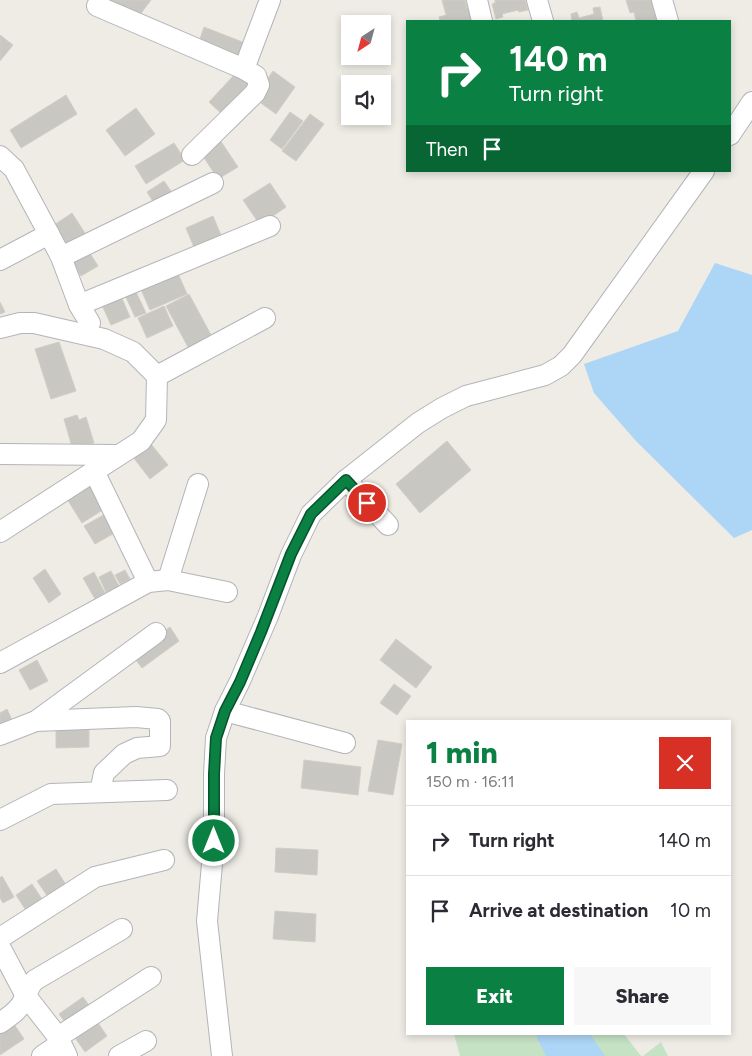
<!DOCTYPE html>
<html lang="en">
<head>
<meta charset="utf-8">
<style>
	:root { --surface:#fff; --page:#f7f7f7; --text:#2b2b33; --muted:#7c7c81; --line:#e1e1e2; --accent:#0b8043 }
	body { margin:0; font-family:Figtree,sans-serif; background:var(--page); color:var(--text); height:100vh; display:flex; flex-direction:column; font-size:19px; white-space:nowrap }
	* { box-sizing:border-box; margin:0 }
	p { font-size:16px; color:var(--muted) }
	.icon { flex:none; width:28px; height:28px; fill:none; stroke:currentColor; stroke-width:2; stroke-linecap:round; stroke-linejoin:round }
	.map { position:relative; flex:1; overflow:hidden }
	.side { position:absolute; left:406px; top:720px; width:325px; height:315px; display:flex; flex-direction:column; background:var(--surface); border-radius:0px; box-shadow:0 2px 8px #0003 }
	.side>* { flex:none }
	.banner { position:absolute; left:406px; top:20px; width:325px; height:152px; border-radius:0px; box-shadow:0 2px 8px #0003; background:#0b8043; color:#fff; overflow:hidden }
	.needle { width:32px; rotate:216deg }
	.buttons { position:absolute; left:341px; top:15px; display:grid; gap:10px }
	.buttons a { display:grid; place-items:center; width:50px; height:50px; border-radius:0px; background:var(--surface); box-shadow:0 2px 8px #0003; font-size:25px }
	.pin { position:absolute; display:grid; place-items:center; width:42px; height:42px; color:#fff; margin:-21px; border:2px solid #fff; border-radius:50%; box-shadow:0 1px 5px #0007 }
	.me { position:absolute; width:55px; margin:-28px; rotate:0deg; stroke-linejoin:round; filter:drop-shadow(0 0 4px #0008) }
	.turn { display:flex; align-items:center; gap:18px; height:105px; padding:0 20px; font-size:22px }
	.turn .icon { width:65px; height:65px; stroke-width:2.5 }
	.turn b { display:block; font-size:35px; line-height:42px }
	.then { display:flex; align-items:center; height:48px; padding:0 20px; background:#0003; gap:10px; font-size:19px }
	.round { display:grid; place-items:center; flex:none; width:52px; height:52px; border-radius:0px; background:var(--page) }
	.headline { display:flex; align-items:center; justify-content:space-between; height:85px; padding:0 20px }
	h1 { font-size:30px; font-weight:800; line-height:38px; color:var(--accent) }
	.action { display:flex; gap:10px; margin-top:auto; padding:10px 20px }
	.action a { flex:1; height:58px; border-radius:0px; background:var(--accent); color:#fff; font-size:20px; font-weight:800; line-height:58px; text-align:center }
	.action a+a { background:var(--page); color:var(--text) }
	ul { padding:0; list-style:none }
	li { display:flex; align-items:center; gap:15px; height:70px; padding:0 20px; border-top:1px solid var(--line) }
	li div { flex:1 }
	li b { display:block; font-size:19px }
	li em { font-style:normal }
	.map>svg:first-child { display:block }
</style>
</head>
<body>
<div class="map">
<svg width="752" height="1056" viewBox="0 0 752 1056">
	<rect width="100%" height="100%" fill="#eeece5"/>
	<!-- green -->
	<g fill="#c5e2c5">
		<polygon points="454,1034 624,1034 641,1056 460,1056"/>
		<polygon points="661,1042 668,1056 643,1056"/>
	</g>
	<!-- water -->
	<g fill="#add5f6">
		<polygon points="715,263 752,275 752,530 734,538 636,441 594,393 584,364 678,331"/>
		<polygon points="537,1034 590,1034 605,1056 546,1056 537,1038"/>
	</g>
	<!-- building -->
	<g fill="#c9c7c2" stroke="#d2cec4">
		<polygon points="110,0 151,0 136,20"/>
		<polygon points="442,0 465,0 467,8 472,7 476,21 440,21 439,17 446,15"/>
		<polygon points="495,0 525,0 528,10 519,12 518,10 502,14 503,17 496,19 492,4 495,3"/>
		<polygon points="626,0 659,0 661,5 653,7 657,21 636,21 634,12 630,13"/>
		<polygon points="600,7 603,21 572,21 571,14 577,12 579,18 594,14 593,8"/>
		<polygon points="204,27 245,43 240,57 199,42"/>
		<polygon points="0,35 13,45 0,61"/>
		<polygon points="273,71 295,87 276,114 254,98"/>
		<polygon points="236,73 251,86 224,116 209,102"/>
		<polygon points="66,95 77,114 21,148 10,130"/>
		<polygon points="136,108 155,134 125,156 106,130"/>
		<polygon points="290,112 303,121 282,149 270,140"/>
		<polygon points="310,114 324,124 296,161 282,151"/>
		<polygon points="220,140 238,167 218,179 201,153"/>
		<polygon points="174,143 185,160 146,184 135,166"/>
		<polygon points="164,181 175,197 157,208 147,192"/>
		<polygon points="270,183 286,207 260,225 243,200"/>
		<polygon points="72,213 88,238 70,249 54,225"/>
		<polygon points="213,216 223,240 196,252 186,228"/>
		<polygon points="86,247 98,266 81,276 69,257"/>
		<polygon points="176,269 187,294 150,310 139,285"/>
		<polygon points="135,290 146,313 135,317 125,295"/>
		<polygon points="120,294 130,317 111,325 101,303"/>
		<polygon points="189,294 211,335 188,347 166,306"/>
		<polygon points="0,302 5,312 0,314"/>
		<polygon points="164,306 173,326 147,338 138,318"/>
		<polygon points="59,342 76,391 51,399 35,349"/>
		<polygon points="77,415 79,420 86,417 94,443 72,447 64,419"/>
		<polygon points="447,441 471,470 420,513 396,484"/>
		<polygon points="151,444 168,465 150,479 133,457"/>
		<polygon points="91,484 106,508 82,523 67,499"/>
		<polygon points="107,513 118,531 95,544 84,526"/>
		<polygon points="45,569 61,594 49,603 33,578"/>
		<polygon points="125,570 130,579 120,584 115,575"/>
		<polygon points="111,571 119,586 106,592 99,577"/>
		<polygon points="94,572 105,593 95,599 83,578"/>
		<polygon points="170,627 179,641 142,668 132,655"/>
		<polygon points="396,639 432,667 416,688 380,660"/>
		<polygon points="37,660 48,681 30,690 19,670"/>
		<polygon points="394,684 411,696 397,715 380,703"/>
		<polygon points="7,709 14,725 0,732 0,713"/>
		<polygon points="89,728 89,747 56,748 56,729"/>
		<polygon points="378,740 402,744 393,795 368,791"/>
		<polygon points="304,760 361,767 358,795 301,788"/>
		<polygon points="276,848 318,850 317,875 275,872"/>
		<polygon points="56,869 68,888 50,900 37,881"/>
		<polygon points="2,876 14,897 3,903 0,898 0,878"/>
		<polygon points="32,884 44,902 27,912 16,895"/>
		<polygon points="275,911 316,914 315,942 273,939"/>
		<polygon points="83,997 93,1011 70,1029 59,1014"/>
		<polygon points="94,1017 107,1036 85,1052 71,1032"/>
		<polygon points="12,1021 24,1039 0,1055 0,1029"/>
	</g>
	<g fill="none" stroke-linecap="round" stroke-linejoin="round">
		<defs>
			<g id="minor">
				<polyline points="477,0 482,21"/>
				<polyline points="537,0 543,21"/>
				<polyline points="662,0 668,21"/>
				<polyline points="97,6 244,69 270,0"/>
				<polyline points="730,135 752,102"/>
				<polyline points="192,155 255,93 259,85 256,76 244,69"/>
				<polyline points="0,156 14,169 49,234 61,257 79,305 90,323"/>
				<polyline points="61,257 213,183"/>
				<polyline points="0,260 49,234"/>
				<polyline points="79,305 270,226"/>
				<polyline points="0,328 20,323 34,323 104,339 133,352 157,376"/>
				<polyline points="0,454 116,455"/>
				<polyline points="94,471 148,582"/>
				<polyline points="346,480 388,525"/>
				<polyline points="0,532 141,441 156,420 157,376 265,318"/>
				<polyline points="168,580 198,484"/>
				<polyline points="0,663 148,582 168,580 227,592"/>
				<polyline points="225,711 345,743"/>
				<polyline points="36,721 156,633"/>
				<polyline points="0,735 36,721 136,717 158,719 160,721 160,746 137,748 124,754 104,773 100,792"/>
				<polyline points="0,820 51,794 167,790"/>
				<polyline points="0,938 95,877 164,860"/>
				<polyline points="0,947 26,996 58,1037 67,1056"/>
				<path d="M 0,1023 C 11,1015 20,1010 25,997 C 29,990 29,985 35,980 L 122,929"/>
				<polyline points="58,1037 151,977"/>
				<polyline points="42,1056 61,1043"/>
				<polyline points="119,1056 146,1041"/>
				<polyline points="222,1056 207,921 214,841 214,774 216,738 225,711 240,681 268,616 291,555 311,514 346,480 418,423 442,408 466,396 545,375 561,366 572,355 704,171"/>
			</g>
		</defs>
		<!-- minor casing -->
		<use href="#minor" stroke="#b2b5b9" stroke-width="22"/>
		<!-- minor -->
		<use href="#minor" stroke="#fff" stroke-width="20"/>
	</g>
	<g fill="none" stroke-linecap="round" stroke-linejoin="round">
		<defs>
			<polyline id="route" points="214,841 214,774 216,738 225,711 240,682 261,632 291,554 311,514 346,480 367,503"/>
		</defs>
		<!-- route casing -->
		<use href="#route" stroke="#07532c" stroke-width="12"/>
		<!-- route -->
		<use href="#route" stroke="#0b8043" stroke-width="9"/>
	</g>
</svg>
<div class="buttons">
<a><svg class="needle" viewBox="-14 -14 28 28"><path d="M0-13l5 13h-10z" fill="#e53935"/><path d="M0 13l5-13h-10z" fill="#7c7c81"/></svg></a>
<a><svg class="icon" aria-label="sound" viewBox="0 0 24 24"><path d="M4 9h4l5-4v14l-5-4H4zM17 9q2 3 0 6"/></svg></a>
</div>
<div class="pin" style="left:367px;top:503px;background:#d93025"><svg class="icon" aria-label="arrive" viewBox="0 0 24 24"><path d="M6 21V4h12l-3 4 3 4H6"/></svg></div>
<svg class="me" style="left:214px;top:841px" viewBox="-20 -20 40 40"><circle r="17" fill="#0b8043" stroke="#fff" stroke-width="3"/><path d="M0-11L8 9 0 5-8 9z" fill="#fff"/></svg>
<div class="banner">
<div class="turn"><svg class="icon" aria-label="right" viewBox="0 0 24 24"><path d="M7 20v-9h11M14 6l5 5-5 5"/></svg><div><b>140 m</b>Turn right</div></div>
<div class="then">Then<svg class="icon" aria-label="arrive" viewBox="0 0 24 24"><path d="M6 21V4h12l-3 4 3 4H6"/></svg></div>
</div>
<section class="side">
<div class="headline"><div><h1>1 min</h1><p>150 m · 16:11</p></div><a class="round" style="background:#d93025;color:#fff"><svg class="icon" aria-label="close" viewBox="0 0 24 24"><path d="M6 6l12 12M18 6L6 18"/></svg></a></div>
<ul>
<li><svg class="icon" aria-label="right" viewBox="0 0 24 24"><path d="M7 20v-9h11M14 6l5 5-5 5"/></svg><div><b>Turn right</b></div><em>140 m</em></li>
<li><svg class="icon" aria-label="arrive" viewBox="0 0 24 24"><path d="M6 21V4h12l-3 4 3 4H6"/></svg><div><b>Arrive at destination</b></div><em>10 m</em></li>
</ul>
<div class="action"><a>Exit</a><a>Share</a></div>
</section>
</div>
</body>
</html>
